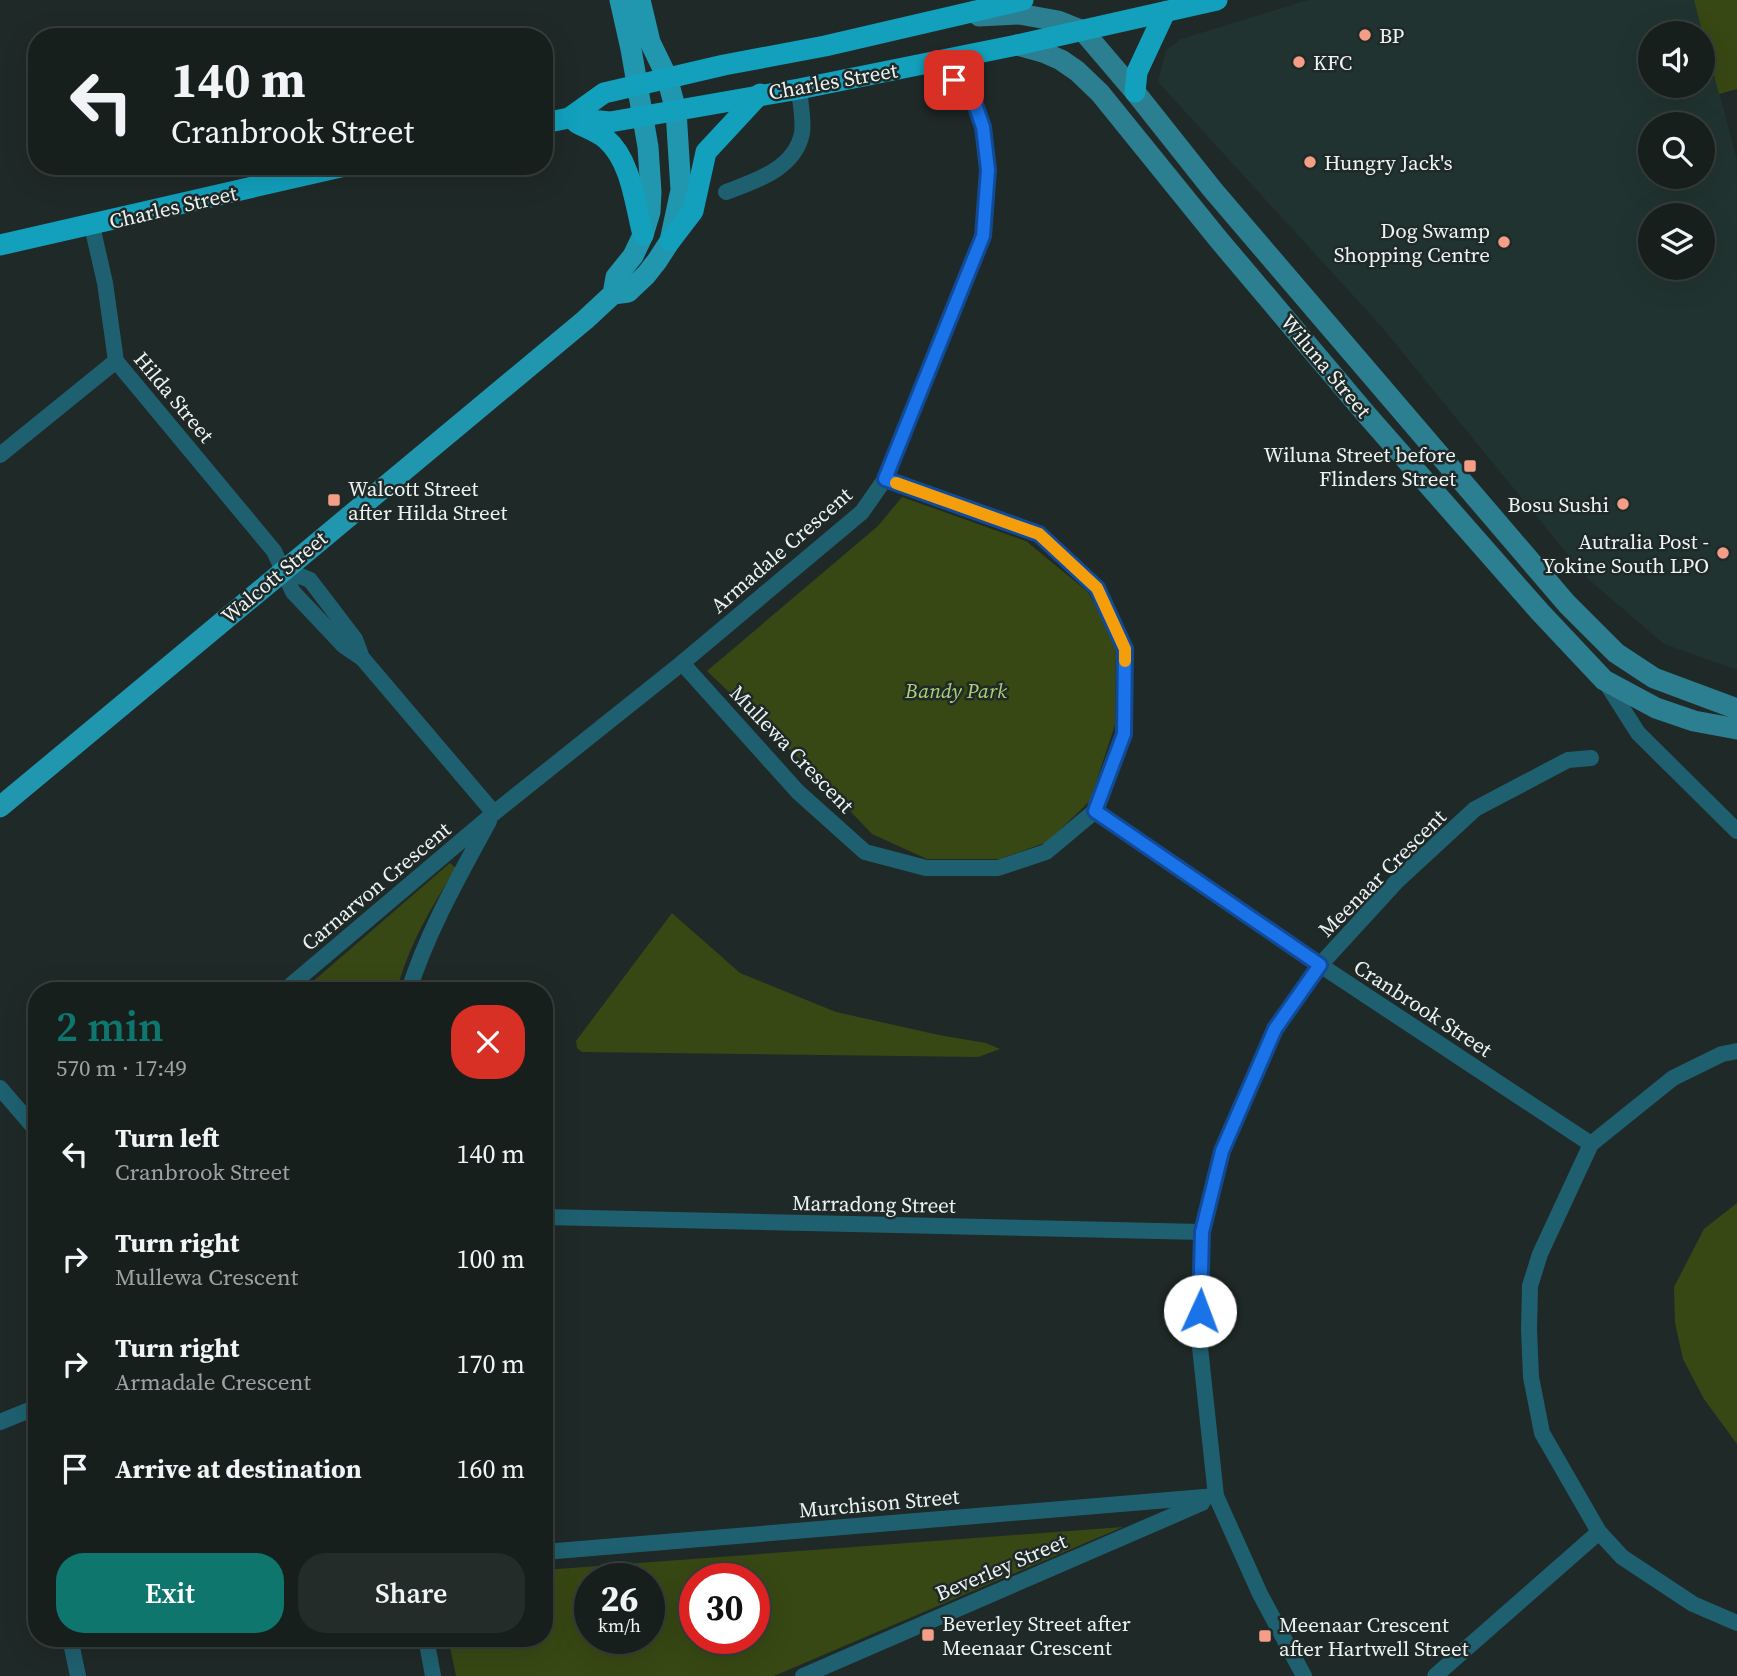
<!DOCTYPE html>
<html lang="en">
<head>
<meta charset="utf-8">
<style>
	:root { --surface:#171f1d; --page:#242c2a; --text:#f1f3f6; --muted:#9ea2a4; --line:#363d3b; --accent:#0f766e }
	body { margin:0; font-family:"Source Serif 4",serif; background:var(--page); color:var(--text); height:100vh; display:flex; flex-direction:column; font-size:26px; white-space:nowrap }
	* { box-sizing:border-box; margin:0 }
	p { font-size:23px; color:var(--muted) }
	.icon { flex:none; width:38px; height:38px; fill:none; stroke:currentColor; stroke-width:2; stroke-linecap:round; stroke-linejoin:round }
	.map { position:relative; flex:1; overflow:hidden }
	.panel { position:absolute; left:28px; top:982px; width:525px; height:665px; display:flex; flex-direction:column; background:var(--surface); border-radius:28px; box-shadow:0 7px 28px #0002,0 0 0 2px var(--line) }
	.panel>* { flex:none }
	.guide { position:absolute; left:28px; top:28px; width:525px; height:147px; border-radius:28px; box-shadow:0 7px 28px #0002,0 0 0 2px var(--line); background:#171f1d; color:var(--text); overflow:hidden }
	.tools { position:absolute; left:1638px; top:21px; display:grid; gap:14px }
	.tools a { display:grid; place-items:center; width:77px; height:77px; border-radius:50%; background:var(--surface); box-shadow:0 7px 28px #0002,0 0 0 2px var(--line); font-size:35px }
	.speed { position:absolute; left:574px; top:1563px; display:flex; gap:14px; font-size:35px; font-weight:700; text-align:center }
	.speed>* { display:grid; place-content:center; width:91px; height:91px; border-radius:50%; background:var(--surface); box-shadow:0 7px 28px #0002,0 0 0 2px var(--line); line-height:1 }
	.speed small { font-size:18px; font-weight:400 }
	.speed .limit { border:10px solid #d22; background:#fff; color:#111 }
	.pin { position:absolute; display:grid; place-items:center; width:60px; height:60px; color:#fff; margin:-30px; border-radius:14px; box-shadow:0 4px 10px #0006 }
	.me { position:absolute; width:77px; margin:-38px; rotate:2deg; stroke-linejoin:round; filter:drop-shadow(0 0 5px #0008) }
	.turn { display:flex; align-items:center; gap:24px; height:147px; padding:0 28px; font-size:32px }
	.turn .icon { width:91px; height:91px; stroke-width:2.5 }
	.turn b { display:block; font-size:49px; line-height:60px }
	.round { display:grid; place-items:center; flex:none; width:74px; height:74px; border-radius:28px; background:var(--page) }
	.headline { display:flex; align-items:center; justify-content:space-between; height:119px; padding:0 28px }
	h1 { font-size:42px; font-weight:600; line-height:52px; color:var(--accent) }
	.cta { display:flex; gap:14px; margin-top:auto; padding:14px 28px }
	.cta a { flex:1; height:80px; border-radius:28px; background:var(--accent); color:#fff; font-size:28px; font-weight:600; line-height:80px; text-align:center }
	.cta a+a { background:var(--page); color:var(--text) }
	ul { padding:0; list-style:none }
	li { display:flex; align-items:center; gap:21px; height:105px; padding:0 28px }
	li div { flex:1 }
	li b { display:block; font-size:26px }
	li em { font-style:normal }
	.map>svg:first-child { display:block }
</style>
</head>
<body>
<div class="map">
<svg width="1737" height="1676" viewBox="0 0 1737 1676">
	<rect width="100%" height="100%" fill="#1f2927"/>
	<!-- built -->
	<path fill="#213330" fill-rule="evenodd" d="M 1308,0 L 1695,0 L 1737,160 L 1737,670 L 1664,644 L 1587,578 L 1381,326 L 1158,82 L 1166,50 L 1181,39 ZM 1650,33 L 1703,33 L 1703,86 L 1650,86 ZM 1650,124 L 1703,124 L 1703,177 L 1650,177 ZM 1650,215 L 1703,215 L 1703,268 L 1650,268 Z"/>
	<!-- green -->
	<g fill="#374814" fill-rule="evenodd">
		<polygon points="1694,0 1737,0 1737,89 1719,94"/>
		<polygon points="902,497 1026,541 1088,592 1116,645 1115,725 1090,801 1047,842 1000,859 927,859 872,834 812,771 707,671 878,526"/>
		<path d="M 450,863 L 456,868 C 431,908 409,944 397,990 L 303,990 Z"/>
		<polygon points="672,913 740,973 836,1012 939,1035 986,1043 1000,1049 978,1057 582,1052 577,1048 576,1041"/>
		<polygon points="1737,1203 1737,1444 1704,1399 1683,1359 1675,1323 1674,1287 1704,1229"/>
		<path d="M 1123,1527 L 774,1676 L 456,1676 L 448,1638 L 544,1638 L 544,1570 ZM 649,1578 L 649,1638 L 590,1638 L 590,1578 ZM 754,1578 L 754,1638 L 695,1638 L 695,1578 Z"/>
	</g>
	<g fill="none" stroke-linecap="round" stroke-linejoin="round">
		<!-- minor -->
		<g stroke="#1f6070" stroke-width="16">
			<path d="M 726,192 C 755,181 795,169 802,133 C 804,119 800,102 799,89"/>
			<polyline points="92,226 105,283 116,361 274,551 293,592 344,646 363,659 494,813"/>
			<polyline points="0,455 116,361"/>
			<polyline points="283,569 310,580 355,639 362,658"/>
			<polyline points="682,663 798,792 865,852 926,868 998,868 1046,852 1095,811 1124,734 1125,649 1097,588 1039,534 885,479"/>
			<polyline points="1605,681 1638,733 1737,831"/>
			<polyline points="1095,811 1320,965 1591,1144"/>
			<polyline points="285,990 494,813 682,663 862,512 885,479 983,236 988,170 983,127 972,96 954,81 925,64"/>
			<path d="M 409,990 C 428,930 459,877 489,821"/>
			<polyline points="1737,1051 1722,1054 1673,1078 1591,1144 1540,1254 1530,1286 1529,1329 1531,1377 1542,1433 1599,1532 1622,1557 1693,1604 1737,1623"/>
			<polyline points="0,1088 37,1131"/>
			<polyline points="544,1217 1202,1232"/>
			<polyline points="0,1422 37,1407"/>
			<polyline points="544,1552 1216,1496"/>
			<polyline points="70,1638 78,1676"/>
			<polyline points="426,1638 433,1676"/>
			<polyline points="803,1676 1202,1503"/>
			<polyline points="1304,1676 1260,1594 1216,1496 1199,1338 1202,1232 1222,1151 1275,1029 1320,965 1397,881 1475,809 1568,760 1591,758"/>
			<polyline points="1435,1676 1599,1532"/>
		</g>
		<!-- secondary -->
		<g stroke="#2c7e91" stroke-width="21">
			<polyline points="979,16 1019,14 1058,21 1083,31 1135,92 1212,189 1567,604 1616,653 1654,678 1737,709"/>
			<polyline points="1017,45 1043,52 1061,60 1077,71 1100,93 1219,240 1366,414 1540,612 1604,680 1656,708 1694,721 1737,729"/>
		</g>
		<!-- primary -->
		<g stroke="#2196af" stroke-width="21">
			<polyline points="613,294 628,292 646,275 657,261 670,241 681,190 676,111 667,77 650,42 640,0"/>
			<polyline points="0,807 585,320 613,294 616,277 633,256 643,235 650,212 651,192 648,147 631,49 620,0"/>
		</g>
		<!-- trunk -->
		<g stroke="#12a0bc" stroke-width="21">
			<polyline points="1135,92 1137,72 1165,12"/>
			<polyline points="569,118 604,93 724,65 825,46 1023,0"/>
			<polyline points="544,123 569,118 610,122 799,89 1017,45 1217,0"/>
			<path d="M 577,123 C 586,128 598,132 606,139 C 631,160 635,204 643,235"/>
			<polyline points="670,241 693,211 706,152 760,94"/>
			<polyline points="0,245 345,166"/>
		</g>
	</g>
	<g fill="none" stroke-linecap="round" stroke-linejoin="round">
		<defs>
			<polyline id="route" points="954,80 972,96 983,127 988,170 983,236 885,479 1039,534 1097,588 1125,649 1124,734 1095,811 1320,965 1275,1029 1222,1151 1202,1232 1200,1311"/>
		</defs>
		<!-- route casing -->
		<use href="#route" stroke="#114b97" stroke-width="18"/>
		<!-- route -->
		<use href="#route" stroke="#1a73e8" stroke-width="12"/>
		<!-- slow -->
		<polyline stroke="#f59e0b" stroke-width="12" points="896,483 1039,534 1097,588 1125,649 1125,661"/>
	</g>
	<!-- markers -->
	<g fill="#f49e88" stroke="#1f2927" stroke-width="2.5">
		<circle cx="1365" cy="35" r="7"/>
		<circle cx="1299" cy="62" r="7"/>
		<circle cx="1310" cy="162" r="7"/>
		<circle cx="1504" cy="242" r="7"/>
		<rect x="1463" y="459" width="14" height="14" rx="3.5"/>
		<rect x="327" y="493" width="14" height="14" rx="3.5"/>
		<circle cx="1623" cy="504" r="7"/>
		<circle cx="1723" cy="553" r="7"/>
		<rect x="921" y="1628" width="14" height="14" rx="3.5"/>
		<rect x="1258" y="1629" width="14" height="14" rx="3.5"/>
	</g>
	<g text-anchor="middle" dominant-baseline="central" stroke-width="5" stroke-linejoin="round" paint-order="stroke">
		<!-- poi labels -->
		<g font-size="21" fill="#edf3f2" stroke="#1f2927" text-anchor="start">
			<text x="1379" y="35">BP</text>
			<text x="1313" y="62">KFC</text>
			<text x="1324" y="162">Hungry Jack's</text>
			<text x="1490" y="230" text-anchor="end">Dog Swamp<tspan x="1490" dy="24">Shopping Centre</tspan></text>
			<text x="1456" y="454" text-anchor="end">Wiluna Street before<tspan x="1456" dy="24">Flinders Street</tspan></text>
			<text x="348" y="488">Walcott Street<tspan x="348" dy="24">after Hilda Street</tspan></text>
			<text x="1609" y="504" text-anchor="end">Bosu Sushi</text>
			<text x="1709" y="541" text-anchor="end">Autralia Post -<tspan x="1709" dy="24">Yokine South LPO</tspan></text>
			<text x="942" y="1623">Beverley Street after<tspan x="942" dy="24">Meenaar Crescent</tspan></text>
			<text x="1279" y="1624">Meenaar Crescent<tspan x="1279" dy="24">after Hartwell Street</tspan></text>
		</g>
		<!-- street labels -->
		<g font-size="21" fill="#edf3f2" stroke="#1f2927">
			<text transform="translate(833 81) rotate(-10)">Charles Street</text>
			<text transform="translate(173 207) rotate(-13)">Charles Street</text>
			<text transform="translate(1326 366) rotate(50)">Wiluna Street</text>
			<text transform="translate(174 397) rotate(50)">Hilda Street</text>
			<text transform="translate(781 550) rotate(-41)">Armadale Crescent</text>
			<text transform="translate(274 577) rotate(-40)">Walcott Street</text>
			<text transform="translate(792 749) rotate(46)">Mullewa Crescent</text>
			<text transform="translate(1382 873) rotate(-45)">Meenaar Crescent</text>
			<text transform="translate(376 886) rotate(-40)">Carnarvon Crescent</text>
			<text transform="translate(1423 1008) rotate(33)">Cranbrook Street</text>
			<text transform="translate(874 1204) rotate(1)">Marradong Street</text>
			<text transform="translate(879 1503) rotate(-5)">Murchison Street</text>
			<text transform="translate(1001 1567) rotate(-23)">Beverley Street</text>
		</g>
		<!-- park labels -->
		<g font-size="21" font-style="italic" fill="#aed077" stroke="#1f2927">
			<text x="956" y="690">Bandy Park</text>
		</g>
	</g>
</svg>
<div class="tools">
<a><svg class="icon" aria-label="sound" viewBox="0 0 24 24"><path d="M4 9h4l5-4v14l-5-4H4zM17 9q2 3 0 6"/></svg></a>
<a><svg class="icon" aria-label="search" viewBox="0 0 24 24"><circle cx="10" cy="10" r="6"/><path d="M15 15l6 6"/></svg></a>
<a><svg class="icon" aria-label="layers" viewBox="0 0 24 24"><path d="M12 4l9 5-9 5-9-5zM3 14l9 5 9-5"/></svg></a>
</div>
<div class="speed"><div>26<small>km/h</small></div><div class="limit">30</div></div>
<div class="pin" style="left:954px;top:80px;background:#d93025"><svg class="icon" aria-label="arrive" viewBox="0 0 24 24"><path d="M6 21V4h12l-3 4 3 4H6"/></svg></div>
<svg class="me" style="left:1200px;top:1311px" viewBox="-20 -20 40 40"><circle r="19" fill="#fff"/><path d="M0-13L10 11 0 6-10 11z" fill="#1a73e8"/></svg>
<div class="guide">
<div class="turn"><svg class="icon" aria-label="left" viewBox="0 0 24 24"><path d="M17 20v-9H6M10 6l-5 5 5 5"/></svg><div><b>140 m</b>Cranbrook Street</div></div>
</div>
<section class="panel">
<div class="headline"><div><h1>2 min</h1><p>570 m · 17:49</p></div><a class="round" style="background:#d93025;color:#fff"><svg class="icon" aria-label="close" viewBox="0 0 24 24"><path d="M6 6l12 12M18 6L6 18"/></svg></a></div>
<ul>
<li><svg class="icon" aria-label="left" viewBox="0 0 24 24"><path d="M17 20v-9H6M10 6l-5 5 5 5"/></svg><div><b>Turn left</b><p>Cranbrook Street</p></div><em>140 m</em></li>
<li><svg class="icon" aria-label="right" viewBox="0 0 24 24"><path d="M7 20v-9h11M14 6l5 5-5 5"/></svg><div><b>Turn right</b><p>Mullewa Crescent</p></div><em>100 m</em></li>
<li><svg class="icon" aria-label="right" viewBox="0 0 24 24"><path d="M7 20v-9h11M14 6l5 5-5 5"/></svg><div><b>Turn right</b><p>Armadale Crescent</p></div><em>170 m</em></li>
<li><svg class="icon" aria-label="arrive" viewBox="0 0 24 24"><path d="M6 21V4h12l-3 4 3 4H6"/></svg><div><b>Arrive at destination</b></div><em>160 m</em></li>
</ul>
<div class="cta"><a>Exit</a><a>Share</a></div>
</section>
</div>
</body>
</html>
